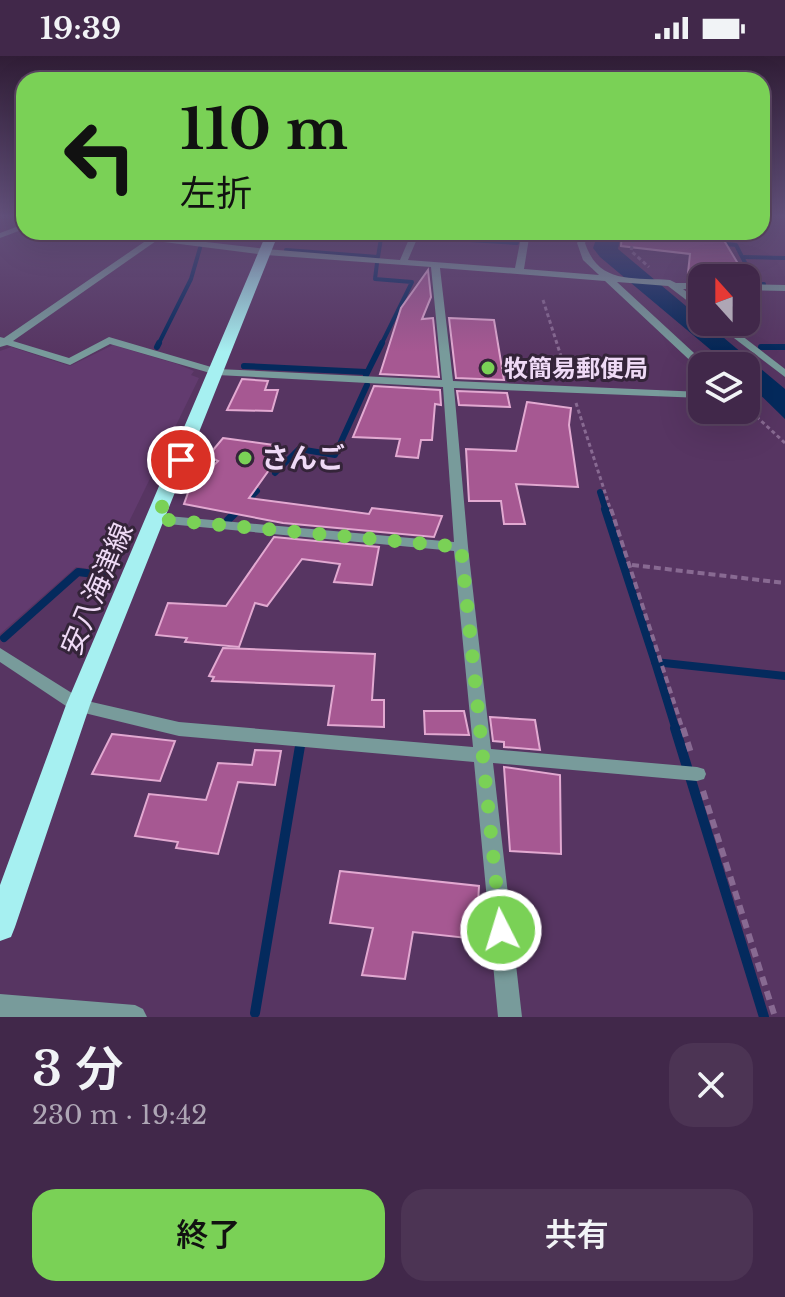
<!DOCTYPE html>
<html lang="ja">
<head>
<meta charset="utf-8">
<style>
	:root { --surface:#41284a; --page:#4c3454; --text:#f1f3f6; --muted:#aea6b5; --line:#5a4462; --accent:#7ad156 }
	body { margin:0; font-family:"Libre Baskerville","Noto Sans JP",serif; background:var(--page); color:var(--text); height:100vh; display:flex; flex-direction:column; font-size:30px; white-space:nowrap }
	* { box-sizing:border-box; margin:0 }
	p { font-size:26px; color:var(--muted) }
	.icon { flex:none; width:44px; height:44px; fill:none; stroke:currentColor; stroke-width:2; stroke-linecap:round; stroke-linejoin:round }
	.map { position:relative; height:961px; overflow:hidden }
	.panel { display:flex; flex-direction:column; background:var(--surface); flex:1 }
	.panel>* { flex:none }
	.banner { position:absolute; left:16px; top:16px; width:754px; height:168px; border-radius:24px; box-shadow:0 8px 32px #0002,0 0 0 2px var(--line); background:#7ad156; color:#111; overflow:hidden }
	.needle { width:52px; rotate:339deg }
	.tools { position:absolute; left:688px; top:208px; display:grid; gap:16px }
	.tools a { display:grid; place-items:center; width:72px; height:72px; border-radius:16px; background:var(--surface); box-shadow:0 8px 32px #0002,0 0 0 2px var(--line); font-size:40px }
	.pin { position:absolute; display:grid; place-items:center; width:68px; height:68px; color:#fff; margin:-34px; border:4px solid #fff; border-radius:50%; box-shadow:0 2px 8px #0007 }
	.me { position:absolute; width:88px; margin:-44px; rotate:355deg; stroke-linejoin:round; filter:drop-shadow(0 0 6px #0008) }
	.turn { display:flex; align-items:center; gap:28px; height:168px; padding:0 32px; font-size:36px }
	.turn .icon { width:104px; height:104px; stroke-width:2.5 }
	.turn b { display:block; font-size:56px; line-height:68px }
	.round { display:grid; place-items:center; flex:none; width:84px; height:84px; border-radius:24px; background:var(--page) }
	.headline { display:flex; align-items:center; justify-content:space-between; height:136px; padding:0 32px }
	h1 { font-size:48px; font-weight:600; line-height:60px }
	.cta { display:flex; gap:16px; margin-top:auto; padding:16px 32px }
	.cta a { flex:1; height:92px; border-radius:24px; background:var(--accent); color:#111; font-size:32px; font-weight:600; line-height:92px; text-align:center }
	.cta a+a { background:var(--page); color:var(--text) }
	.status { display:flex; justify-content:space-between; align-items:center; height:56px; padding:0 40px; background:var(--surface); direction:ltr }
	.status svg { height:22px; fill:currentColor }
	.map>svg:first-child { display:block }
</style>
</head>
<body>
<div class="status"><b>19:39</b><svg viewBox="0 0 49 12"><path d="M0 12V9h3v3zM5 12V6h3v6zM10 12V3h3v9zM15 12V0h3v12zM26 1h20v11H26zM47 4h2v5h-2z"/></svg></div>
<div class="map">
<svg width="785" height="961" viewBox="0 0 785 961">
	<rect width="100%" height="100%" fill="#573562"/>
	<!-- built -->
	<polygon fill="#623b6f" points="113,289 177,308 194,315 191,319 199,322 105,515 76,511 0,578 0,295 11,291 70,310"/>
	<!-- water -->
	<polygon fill="#042a5d" points="603,176 634,176 620,184 618,193 785,333 785,363 746,325 746,310 730,310 600,201 593,192 597,181"/>
	<g fill="none" stroke-linecap="round" stroke-linejoin="round">
		<!-- stream-far3 -->
		<g stroke="#042a5d" stroke-width="4">
			<polyline points="469,184 517,187"/>
			<polyline points="717,187 736,189 756,228 764,228"/>
			<polyline points="201,188 203,176"/>
			<polyline points="286,194 378,201 382,176"/>
			<polyline points="743,201 785,202"/>
			<polyline points="377,207 375,223 412,226 381,289"/>
			<polyline points="158,289 191,223 200,192"/>
		</g>
		<!-- stream-far2 -->
		<g stroke="#042a5d" stroke-width="6">
			<polyline points="157,291 159,287"/>
			<polyline points="761,291 785,291"/>
			<polyline points="244,310 366,316"/>
			<polyline points="366,319 382,287"/>
			<polyline points="275,417 299,393 335,399 367,329"/>
			<polyline points="600,436 606,455"/>
			<polyline points="237,455 257,435"/>
		</g>
		<!-- stream-far1 -->
		<g stroke="#042a5d" stroke-width="8">
			<polyline points="605,453 655,606"/>
			<polyline points="228,464 239,453"/>
			<polyline points="4,582 78,516 102,519"/>
			<polyline points="676,674 655,606 785,620"/>
		</g>
		<!-- stream -->
		<g stroke="#042a5d" stroke-width="10">
			<polyline points="675,672 764,961"/>
			<polyline points="255,957 300,690"/>
		</g>
	</g>
	<!-- building -->
	<g fill="#a65892" stroke="#e2a9d1" stroke-width="2">
		<polygon points="622,176 719,176 743,216 688,217 690,198 621,190"/>
		<polygon points="428,214 431,241 422,263 433,262 439,321 380,318 401,252"/>
		<polygon points="449,262 494,264 504,324 456,322"/>
		<polygon points="242,323 268,325 265,334 278,334 272,355 227,354"/>
		<polygon points="374,330 440,334 441,349 435,348 432,384 421,384 418,402 396,400 400,383 353,381"/>
		<polygon points="457,335 507,337 510,351 459,349"/>
		<polygon points="527,346 571,352 569,369 578,431 516,428 525,468 504,468 501,445 469,445 466,393 516,395"/>
		<polygon points="223,382 274,389 266,398 279,400 249,442 369,458 372,452 442,460 434,481 283,467 184,448 189,434 218,405 208,400"/>
		<polygon points="274,481 379,491 372,529 334,526 340,508 302,503 267,550 255,547 239,591 185,586 187,582 156,579 168,547 226,550"/>
		<polygon points="223,592 375,598 372,644 384,644 384,671 328,669 334,630 212,625 214,621 209,620"/>
		<polygon points="424,655 464,655 469,679 425,678"/>
		<polygon points="490,661 535,664 540,694 504,691 504,686 493,685"/>
		<polygon points="112,678 175,685 160,725 92,718"/>
		<polygon points="255,694 281,695 275,729 238,726 218,798 176,792 178,786 135,780 149,738 206,744 218,707 252,709"/>
		<polygon points="504,711 560,719 561,798 510,795"/>
		<polygon points="340,815 479,830 476,883 413,876 405,923 362,919 373,872 330,867"/>
	</g>
	<g fill="none" stroke-linecap="round" stroke-linejoin="round">
		<!-- path-far2 -->
		<g stroke="#886a92" stroke-width="3" stroke-dasharray="4 3" stroke-linecap="butt">
			<polyline points="646,176 633,185 631,195 649,211"/>
			<polyline points="543,244 567,319"/>
			<polyline points="576,347 611,455"/>
			<polyline points="746,351 785,387"/>
		</g>
		<!-- path-far1 -->
		<g stroke="#886a92" stroke-width="4" stroke-dasharray="7 4" stroke-linecap="butt">
			<polyline points="611,453 683,674"/>
			<polyline points="632,509 785,527"/>
		</g>
		<!-- path -->
		<g stroke="#886a92" stroke-width="6" stroke-dasharray="9 6" stroke-linecap="butt">
			<polyline points="683,672 692,700"/>
			<polyline points="703,735 775,961"/>
		</g>
		<!-- minor -->
		<g fill="#789b9b" fill-rule="evenodd">
			<polygon points="24,168 24,173 0,182 0,177"/>
			<path d="M 95,176 L 119,176 L 266,193 L 400,204 L 412,176 L 420,176 L 408,204 L 515,212 L 522,176 L 530,176 L 524,213 L 599,219 L 583,204 L 577,187 L 583,176 L 591,176 L 585,187 C 599,229 633,221 670,224 L 676,227 L 702,227 L 702,233 L 683,233 L 702,248 L 702,256 L 668,230 L 617,226 L 706,308 L 707,310 L 702,310 L 702,313 L 698,312 L 605,225 L 440,212 L 453,325 L 702,336 L 702,342 L 454,332 L 468,491 L 491,693 L 697,711 L 704,713 L 706,718 L 704,723 L 697,725 L 493,707 L 522,961 L 498,961 L 474,706 L 179,680 L 72,654 L 0,606 L 0,592 L 83,644 L 179,666 L 473,691 L 454,495 L 157,467 L 150,463 L 157,459 L 454,486 L 443,331 L 217,319 L 110,288 L 70,309 L 7,289 L 0,291 L 0,281 L 4,282 L 147,184 L 99,178 ZM 156,185 L 266,199 L 431,211 L 442,324 L 218,313 L 109,281 L 69,302 L 13,285 Z"/>
			<polygon points="746,228 785,229 785,235 746,234"/>
			<polygon points="713,266 724,266 785,313 785,321"/>
			<polygon points="0,938 135,949 143,953 147,961 0,961"/>
		</g>
		<!-- major -->
		<polygon fill="#a6f0f1" fill-rule="evenodd" points="267,176 279,176 90,649 15,871 11,881 0,885 0,829 66,649"/>
	</g>
	<!-- sky -->
	<linearGradient id="sky" x2="0" y2="1"><stop stop-color="#301d36"/><stop offset="0.54" stop-color="#63517c"/><stop offset="1" stop-color="#63517c" stop-opacity="0"/></linearGradient>
	<rect width="785" height="296" fill="url(#sky)"/>
	<g fill="none" stroke-linecap="round" stroke-linejoin="round">
		<!-- route -->
		<polyline stroke="#7ad156" stroke-width="14" stroke-dasharray="0 25.2" points="181,404 157,463 461,491 501,874"/>
	</g>
	<!-- markers -->
	<g fill="#7ad156" stroke="#342439" stroke-width="3">
		<circle cx="488" cy="312" r="8"/>
		<circle cx="245" cy="402" r="8"/>
	</g>
	<g text-anchor="middle" dominant-baseline="central" stroke-width="6" stroke-linejoin="round" paint-order="stroke">
		<!-- far-poi labels -->
		<g font-size="24" font-weight="bold" fill="#efdaf6" stroke="#342439" text-anchor="start">
			<text x="504" y="312">牧簡易郵便局</text>
		</g>
		<!-- poi labels -->
		<g font-size="28" font-weight="bold" fill="#efdaf6" stroke="#342439" text-anchor="start">
			<text x="261" y="402">さんご</text>
		</g>
		<!-- street labels -->
		<g font-size="28" fill="#efdaf6" stroke="#342439">
			<text transform="translate(97 533) rotate(-67)">安八海津線</text>
		</g>
	</g>
</svg>
<div class="tools">
<a><svg class="needle" viewBox="-14 -14 28 28"><path d="M0-13l5 13h-10z" fill="#e53935"/><path d="M0 13l5-13h-10z" fill="#aea6b5"/></svg></a>
<a><svg class="icon" aria-label="layers" viewBox="0 0 24 24"><path d="M12 4l9 5-9 5-9-5zM3 14l9 5 9-5"/></svg></a>
</div>
<div class="pin" style="left:181px;top:404px;background:#d93025"><svg class="icon" aria-label="arrive" viewBox="0 0 24 24"><path d="M6 21V4h12l-3 4 3 4H6"/></svg></div>
<svg class="me" style="left:501px;top:874px" viewBox="-20 -20 40 40"><circle r="17" fill="#7ad156" stroke="#fff" stroke-width="3"/><path d="M0-11L8 9 0 5-8 9z" fill="#fff"/></svg>
<div class="banner">
<div class="turn"><svg class="icon" aria-label="left" viewBox="0 0 24 24"><path d="M17 20v-9H6M10 6l-5 5 5 5"/></svg><div><b>110 m</b>左折</div></div>
</div>
</div>
<section class="panel">
<div class="headline"><div><h1>3 分</h1><p>230 m · 19:42</p></div><a class="round"><svg class="icon" aria-label="close" viewBox="0 0 24 24"><path d="M6 6l12 12M18 6L6 18"/></svg></a></div>
<div class="cta"><a>終了</a><a>共有</a></div>
</section>
</body>
</html>
